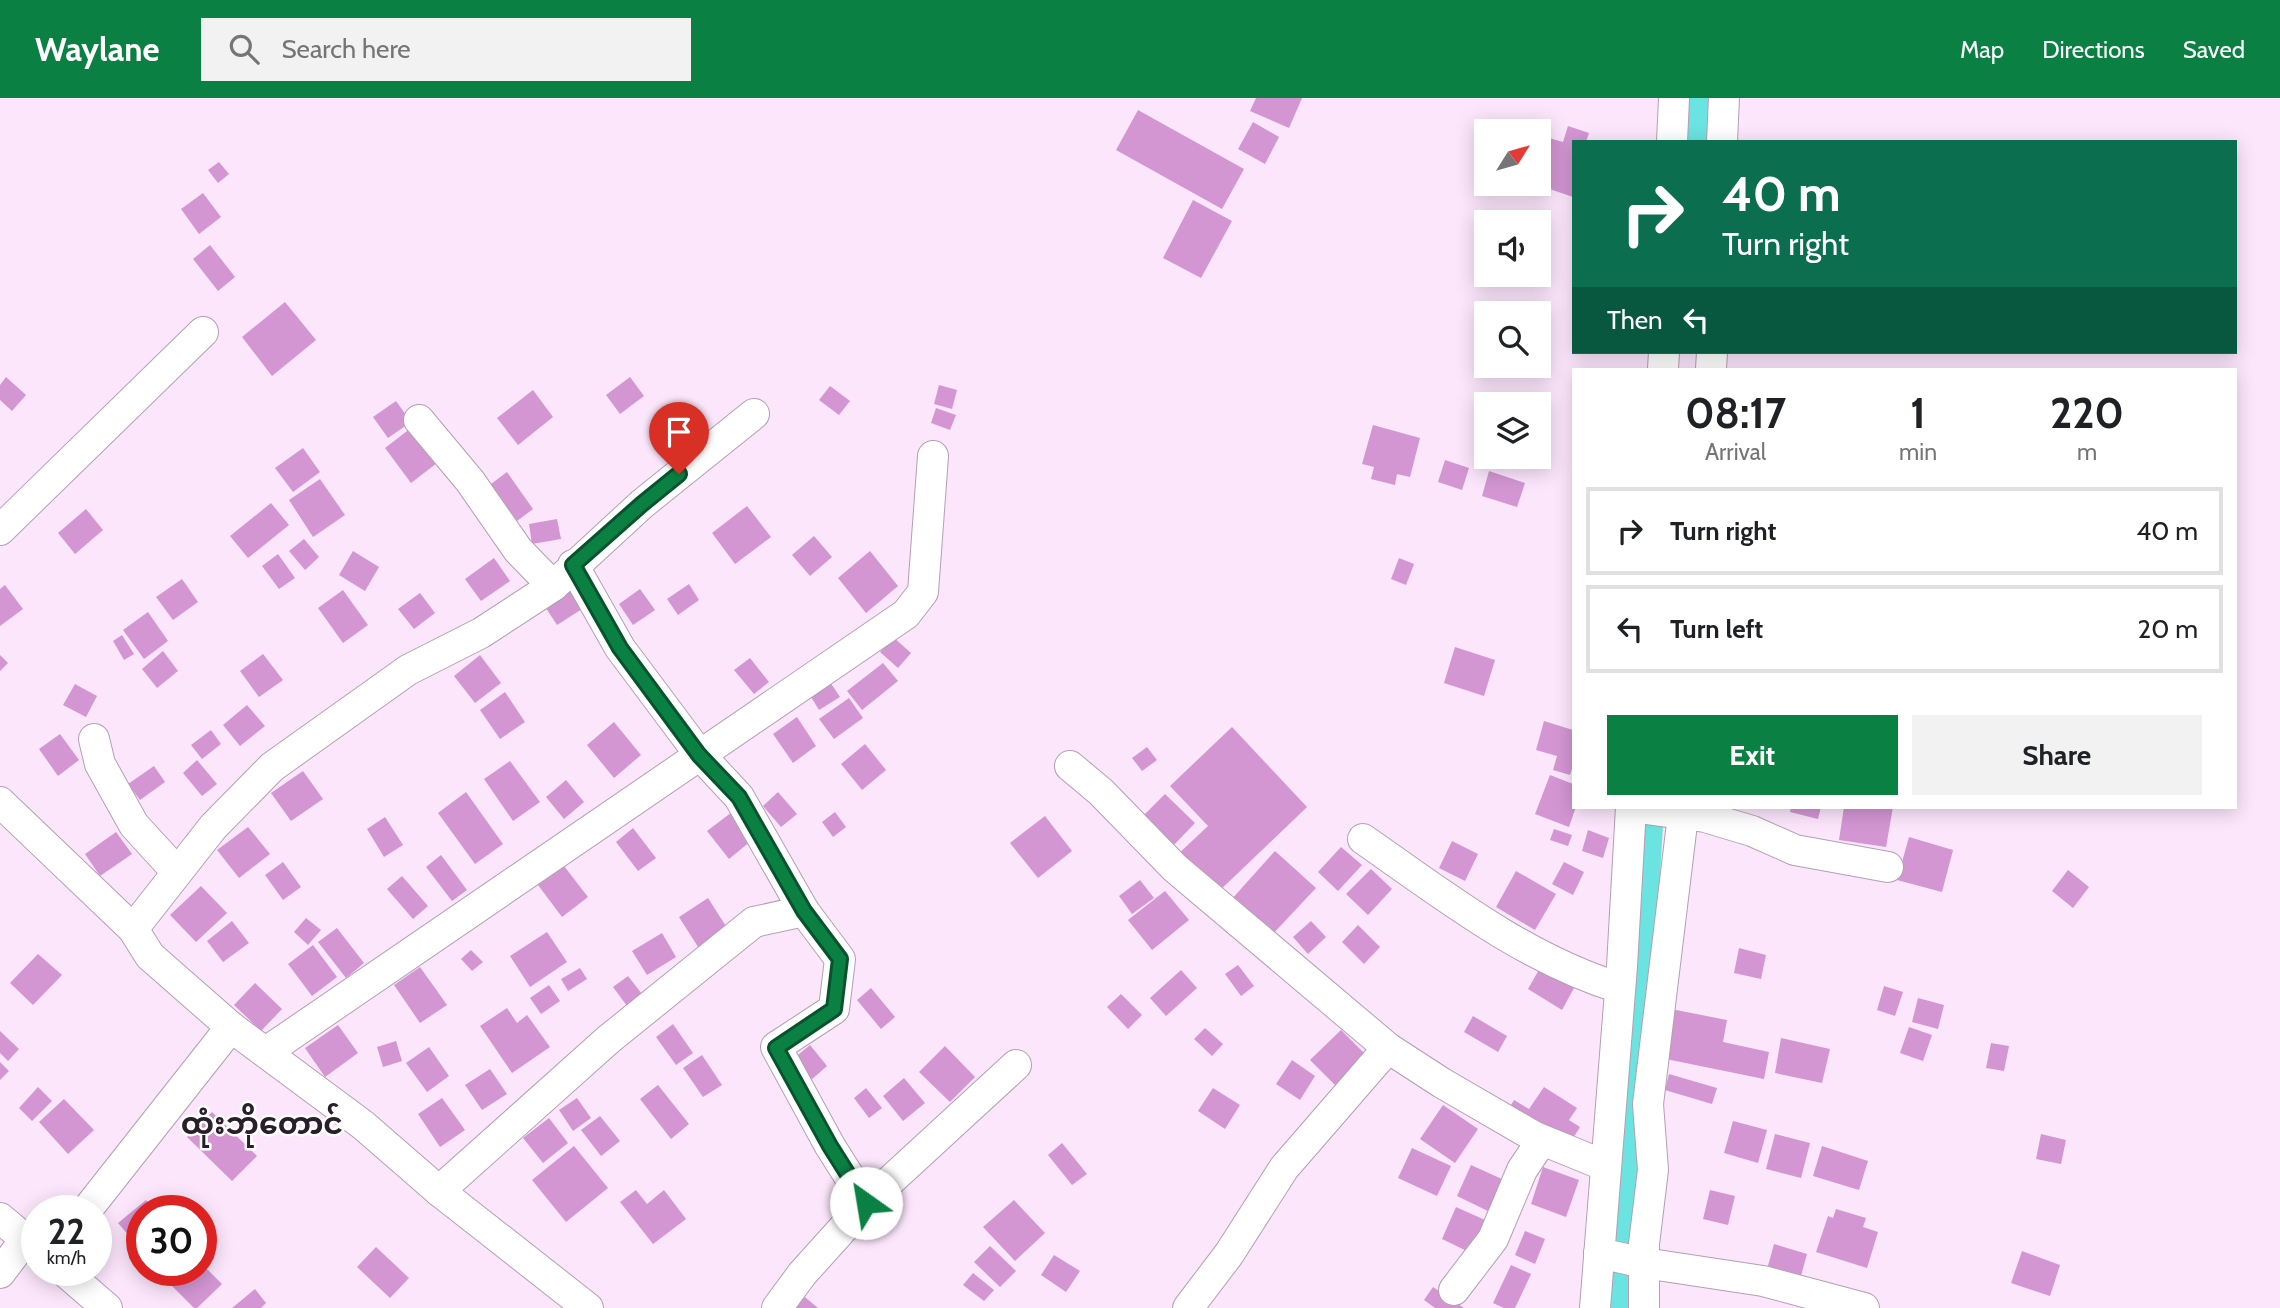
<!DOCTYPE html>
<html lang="en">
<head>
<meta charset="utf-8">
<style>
	:root { --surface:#fff; --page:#f2f2f2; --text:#202124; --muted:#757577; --line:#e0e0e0; --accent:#0b8043 }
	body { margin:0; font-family:Cabin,"Noto Sans Myanmar",sans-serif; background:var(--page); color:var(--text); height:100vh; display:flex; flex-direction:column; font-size:26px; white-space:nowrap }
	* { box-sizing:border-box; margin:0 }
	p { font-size:23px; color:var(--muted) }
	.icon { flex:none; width:38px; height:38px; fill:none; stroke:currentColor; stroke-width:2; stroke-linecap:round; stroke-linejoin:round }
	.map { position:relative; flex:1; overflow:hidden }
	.details { position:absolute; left:1572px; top:270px; width:665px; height:441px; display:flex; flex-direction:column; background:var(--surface); border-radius:0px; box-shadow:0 4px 18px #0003 }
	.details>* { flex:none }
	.top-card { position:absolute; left:1572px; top:42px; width:665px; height:214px; border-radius:0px; box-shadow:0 4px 18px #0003; background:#0b6e4f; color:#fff; overflow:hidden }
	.needle { width:46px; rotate:53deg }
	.buttons { position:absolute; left:1474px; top:21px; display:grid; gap:14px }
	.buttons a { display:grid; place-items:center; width:77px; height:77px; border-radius:0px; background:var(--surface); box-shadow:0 4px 18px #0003; font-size:35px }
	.speed { position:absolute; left:21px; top:1097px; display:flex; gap:14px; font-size:35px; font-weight:700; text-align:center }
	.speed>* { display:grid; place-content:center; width:91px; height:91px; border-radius:50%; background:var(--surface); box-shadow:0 4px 18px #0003; line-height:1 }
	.speed small { font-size:18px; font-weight:400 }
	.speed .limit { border:10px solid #d22; background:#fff; color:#111 }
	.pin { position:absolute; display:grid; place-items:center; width:60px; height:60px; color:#fff; margin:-72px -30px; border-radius:50% 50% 50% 0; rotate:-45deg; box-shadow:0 0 7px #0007 }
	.pin .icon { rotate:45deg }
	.me { position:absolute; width:77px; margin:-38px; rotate:328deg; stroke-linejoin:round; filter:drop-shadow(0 0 5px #0008) }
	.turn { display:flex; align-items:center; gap:24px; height:147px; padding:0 35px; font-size:32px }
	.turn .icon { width:91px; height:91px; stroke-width:2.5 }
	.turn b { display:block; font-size:49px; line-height:60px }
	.then { display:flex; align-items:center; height:66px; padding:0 35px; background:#0003; gap:14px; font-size:26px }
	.eta { display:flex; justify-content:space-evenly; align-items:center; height:119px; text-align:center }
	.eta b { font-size:42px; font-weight:700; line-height:49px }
	.primary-button { display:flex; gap:14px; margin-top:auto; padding:14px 35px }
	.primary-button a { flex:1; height:80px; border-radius:0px; background:var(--accent); color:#fff; font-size:28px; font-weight:700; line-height:80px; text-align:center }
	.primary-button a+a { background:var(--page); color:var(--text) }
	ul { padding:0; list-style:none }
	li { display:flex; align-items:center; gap:21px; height:88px; margin:0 14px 10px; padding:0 21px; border:4px solid var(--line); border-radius:0px }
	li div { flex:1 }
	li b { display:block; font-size:26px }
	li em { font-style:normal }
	header { display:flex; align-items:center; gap:42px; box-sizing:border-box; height:98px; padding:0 35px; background:var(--accent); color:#fff }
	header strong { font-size:33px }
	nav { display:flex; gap:38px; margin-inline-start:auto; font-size:24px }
	.search { width:490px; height:63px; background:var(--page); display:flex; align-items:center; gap:18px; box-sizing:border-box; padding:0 24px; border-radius:0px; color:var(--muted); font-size:26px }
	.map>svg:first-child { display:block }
</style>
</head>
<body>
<header>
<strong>Waylane</strong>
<div class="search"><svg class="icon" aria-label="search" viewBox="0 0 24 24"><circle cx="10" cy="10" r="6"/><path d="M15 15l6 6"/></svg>Search here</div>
<nav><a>Map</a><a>Directions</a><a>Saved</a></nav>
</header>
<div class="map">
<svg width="2280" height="1210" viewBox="0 0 2280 1210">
	<rect width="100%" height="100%" fill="#fce6fc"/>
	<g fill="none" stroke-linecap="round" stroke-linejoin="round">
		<!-- canal -->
		<g stroke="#6be3e1" stroke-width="30">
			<polyline points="1691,44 1697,0"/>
			<polyline points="1620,1210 1649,709"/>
		</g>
	</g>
	<!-- building -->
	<g fill="#d396d3">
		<polygon points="1256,0 1302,0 1289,30 1250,13"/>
		<polygon points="1138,12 1244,71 1222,111 1116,52"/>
		<polygon points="1253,24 1279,39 1265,66 1238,51"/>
		<polygon points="1568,28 1589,35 1586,44 1573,44 1573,99 1538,87 1538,76 1549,40 1563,44"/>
		<polygon points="219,64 229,76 218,85 208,72"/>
		<polygon points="203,95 221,119 199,136 181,111"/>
		<polygon points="1193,102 1232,123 1201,180 1163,160"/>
		<polygon points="210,147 235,179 218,193 193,161"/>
		<polygon points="285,204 316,242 272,278 242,239"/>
		<polygon points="6,279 26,297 12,313 0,302 0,287"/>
		<polygon points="630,279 644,298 620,316 606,297"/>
		<polygon points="939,287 957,292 952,311 934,306"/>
		<polygon points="830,288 850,303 839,317 819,302"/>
		<polygon points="533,292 553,319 518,347 497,320"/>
		<polygon points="396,303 411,324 388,340 373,319"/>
		<polygon points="936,310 956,317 950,332 931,325"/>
		<polygon points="1373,327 1420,340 1410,379 1397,376 1395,387 1371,381 1374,369 1362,366"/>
		<polygon points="411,330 437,365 411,385 385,350"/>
		<polygon points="303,350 320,374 293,394 275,370"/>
		<polygon points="1445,362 1469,370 1462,392 1438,384"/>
		<polygon points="1489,373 1525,385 1517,409 1482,398"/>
		<polygon points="507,374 533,411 517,423 491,386"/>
		<polygon points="320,381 345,417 313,439 289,402"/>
		<polygon points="271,405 289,427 248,460 230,438"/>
		<polygon points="747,408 771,439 735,466 712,435"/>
		<polygon points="86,411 103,432 75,456 58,435"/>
		<polygon points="557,421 561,441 532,446 529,426"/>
		<polygon points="814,438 832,459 810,478 792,457"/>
		<polygon points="304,441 319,459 305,472 289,453"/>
		<polygon points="353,453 379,469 365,493 339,477"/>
		<polygon points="870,453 898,488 866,515 838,480"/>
		<polygon points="278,456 295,480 279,491 262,468"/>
		<polygon points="494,460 510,483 481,503 465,481"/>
		<polygon points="1399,460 1414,466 1406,487 1391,481"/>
		<polygon points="182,481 198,504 173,522 156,499"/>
		<polygon points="564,485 582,511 557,527 540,501"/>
		<polygon points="689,486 699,502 678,517 667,501"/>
		<polygon points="5,487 23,511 0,528 0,491"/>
		<polygon points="640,491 655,512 633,527 619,506"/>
		<polygon points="343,492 368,527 343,545 318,510"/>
		<polygon points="420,495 435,515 414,531 398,511"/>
		<polygon points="148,514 168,543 144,561 123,532"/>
		<polygon points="122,537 134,556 124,562 113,543"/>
		<polygon points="893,539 911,555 898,570 880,554"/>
		<polygon points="1455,549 1495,562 1484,598 1444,585"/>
		<polygon points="163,553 178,573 157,590 142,571"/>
		<polygon points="263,556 283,582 259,599 240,573"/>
		<polygon points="0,557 8,565 0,573"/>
		<polygon points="480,557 501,585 475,605 454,578"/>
		<polygon points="750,560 769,584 754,596 734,572"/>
		<polygon points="883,565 898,583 862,612 847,593"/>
		<polygon points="828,581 840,599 819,612 808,594"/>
		<polygon points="75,586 97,598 86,619 63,607"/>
		<polygon points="505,594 525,624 500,641 480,612"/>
		<polygon points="849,600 863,620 834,641 819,621"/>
		<polygon points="247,607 265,628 240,648 223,627"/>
		<polygon points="797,619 816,648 793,665 773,636"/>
		<polygon points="1544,623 1573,632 1573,668 1570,677 1553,672 1557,658 1536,652"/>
		<polygon points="614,624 641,657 614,680 587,647"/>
		<polygon points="1232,629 1307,709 1214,798 1176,758 1208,728 1170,688"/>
		<polygon points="211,632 221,646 202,661 191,647"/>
		<polygon points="60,636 79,662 58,678 39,651"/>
		<polygon points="865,646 886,672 862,692 841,666"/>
		<polygon points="1147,649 1157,662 1142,673 1132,660"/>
		<polygon points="197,662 217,686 202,698 183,675"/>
		<polygon points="510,663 540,704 513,723 484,681"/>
		<polygon points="154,668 165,684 140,702 128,686"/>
		<polygon points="303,673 323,701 291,723 271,695"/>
		<polygon points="1550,677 1573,686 1573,709 1576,709 1569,729 1535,716"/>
		<polygon points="566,682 584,704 564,721 546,699"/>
		<polygon points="466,694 503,746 475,766 438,715"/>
		<polygon points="778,694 797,716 781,729 763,708"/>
		<polygon points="1165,696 1195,725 1170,751 1140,721"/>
		<polygon points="1791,709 1821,709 1818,721 1790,714"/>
		<polygon points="1844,709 1893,709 1886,749 1839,742"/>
		<polygon points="736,711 757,738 729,761 707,733"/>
		<polygon points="835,714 846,729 833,739 822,724"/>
		<polygon points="1045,718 1072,753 1038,780 1010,745"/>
		<polygon points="385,719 403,747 384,759 367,731"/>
		<polygon points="248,729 270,756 239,780 217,752"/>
		<polygon points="633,730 656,760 638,773 616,744"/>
		<polygon points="1554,731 1572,737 1568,748 1550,742"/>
		<polygon points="1588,732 1609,740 1603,760 1582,753"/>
		<polygon points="116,734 132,756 100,778 85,756"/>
		<polygon points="1909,739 1953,752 1942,794 1897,782"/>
		<polygon points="1452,743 1478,756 1465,783 1439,770"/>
		<polygon points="1341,749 1362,767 1338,793 1318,774"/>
		<polygon points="1275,753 1316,790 1271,838 1231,802"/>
		<polygon points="441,757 467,792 452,803 426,769"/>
		<polygon points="283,764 301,789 283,802 265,777"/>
		<polygon points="1564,764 1584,774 1573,797 1552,786"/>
		<polygon points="564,768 588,799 562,819 538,787"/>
		<polygon points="1371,771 1392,791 1368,817 1346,796"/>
		<polygon points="2068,772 2089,789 2073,810 2052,793"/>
		<polygon points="1516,773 1556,796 1535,832 1496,809"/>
		<polygon points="402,778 428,808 413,821 387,791"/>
		<polygon points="1140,782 1154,800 1132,816 1119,798"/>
		<polygon points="201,788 227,815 196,844 170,817"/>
		<polygon points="1165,793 1189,822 1152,852 1128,822"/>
		<polygon points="708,800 729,833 700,852 679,819"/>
		<polygon points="306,820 321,832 308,847 294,834"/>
		<polygon points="232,823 249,845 223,864 207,843"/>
		<polygon points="1311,823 1326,839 1308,856 1293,839"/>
		<polygon points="1358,827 1380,849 1364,866 1342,844"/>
		<polygon points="337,830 364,865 346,880 318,844"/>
		<polygon points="547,834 567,864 530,889 510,858"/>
		<polygon points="662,835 676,859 647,877 632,853"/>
		<polygon points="313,847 337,879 312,898 288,866"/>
		<polygon points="1739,850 1766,857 1761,881 1734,875"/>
		<polygon points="471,852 483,864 472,873 461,861"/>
		<polygon points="38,856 62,877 33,907 10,885"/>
		<polygon points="1238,867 1254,888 1241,898 1225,876"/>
		<polygon points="420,869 447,907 420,925 394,887"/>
		<polygon points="580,870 587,881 568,893 561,881"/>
		<polygon points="1540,870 1574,890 1562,912 1528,891"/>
		<polygon points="1181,872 1197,890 1166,918 1150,900"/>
		<polygon points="628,878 642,896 627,908 613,889"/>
		<polygon points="255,885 282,911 261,933 234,907"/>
		<polygon points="549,887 560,903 541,916 530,900"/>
		<polygon points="1884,888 1903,894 1895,918 1877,912"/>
		<polygon points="871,890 895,919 881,931 857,902"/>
		<polygon points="1121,896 1142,917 1128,931 1107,909"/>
		<polygon points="1918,900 1944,907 1938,931 1912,924"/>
		<polygon points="507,910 517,925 527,917 550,949 512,975 480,928"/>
		<polygon points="1671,911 1727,922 1723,944 1769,954 1764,981 1661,960"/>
		<polygon points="1473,918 1507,938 1498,954 1464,934"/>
		<polygon points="673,926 693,955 676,967 656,939"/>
		<polygon points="338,927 358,955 325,979 305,950"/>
		<polygon points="1909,929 1932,937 1923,963 1900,955"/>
		<polygon points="1205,930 1223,946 1212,958 1194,941"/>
		<polygon points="1341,932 1370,961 1339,991 1310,962"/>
		<polygon points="0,933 19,951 8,963 0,955"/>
		<polygon points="1781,940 1830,951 1822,985 1775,975"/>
		<polygon points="396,943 402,963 383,969 377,949"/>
		<polygon points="1991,945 2009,948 2004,973 1986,970"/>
		<polygon points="810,947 827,968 811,982 793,961"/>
		<polygon points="945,948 975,979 950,1004 919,974"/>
		<polygon points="429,949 449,978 427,994 406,965"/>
		<polygon points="702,957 722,987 703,999 683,970"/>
		<polygon points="1292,962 1315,978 1300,1002 1276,986"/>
		<polygon points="0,964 9,973 0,982"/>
		<polygon points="490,971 507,996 482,1012 465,987"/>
		<polygon points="1669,976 1717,990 1712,1006 1665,992"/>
		<polygon points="904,980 925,1005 903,1023 883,998"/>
		<polygon points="658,987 689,1026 671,1041 640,1001"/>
		<polygon points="38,989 52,1003 32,1023 19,1010"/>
		<polygon points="1544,989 1577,1010 1569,1022 1580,1029 1567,1050 1508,1012 1514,1002 1529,1011"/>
		<polygon points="866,990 882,1010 869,1020 854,1000"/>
		<polygon points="1213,990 1240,1007 1225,1031 1198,1013"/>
		<polygon points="442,1000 465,1032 440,1049 418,1016"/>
		<polygon points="577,1000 591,1020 573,1033 559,1012"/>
		<polygon points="64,1001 94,1032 68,1056 39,1024"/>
		<polygon points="1443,1007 1478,1031 1455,1065 1420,1041"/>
		<polygon points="212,1014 257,1058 232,1083 187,1039"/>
		<polygon points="600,1018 620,1043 601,1058 581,1032"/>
		<polygon points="549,1020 568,1045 543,1065 523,1040"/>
		<polygon points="1733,1023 1767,1032 1758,1065 1724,1055"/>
		<polygon points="1775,1036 1810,1045 1801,1080 1766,1071"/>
		<polygon points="2041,1036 2066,1042 2061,1066 2036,1061"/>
		<polygon points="1062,1045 1087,1076 1072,1087 1048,1057"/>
		<polygon points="574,1048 608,1090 566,1124 532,1082"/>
		<polygon points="1822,1048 1868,1063 1859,1092 1813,1078"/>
		<polygon points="1412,1050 1451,1068 1437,1098 1398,1080"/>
		<polygon points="1471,1067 1504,1082 1490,1114 1457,1098"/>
		<polygon points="1543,1069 1579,1082 1566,1119 1531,1106"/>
		<polygon points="636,1092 647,1106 664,1092 686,1121 653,1146 620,1104"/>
		<polygon points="1710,1092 1735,1098 1728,1127 1703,1121"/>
		<polygon points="146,1102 155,1113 142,1113 142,1153 118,1125"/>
		<polygon points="1014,1102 1045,1135 1015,1163 983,1129"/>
		<polygon points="1456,1109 1485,1122 1471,1155 1442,1141"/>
		<polygon points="1836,1111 1866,1120 1863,1129 1878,1134 1867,1170 1816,1154 1828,1118 1833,1120"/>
		<polygon points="1525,1133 1545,1141 1535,1166 1515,1157"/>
		<polygon points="1774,1146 1807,1156 1799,1185 1766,1175"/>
		<polygon points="990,1148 1016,1173 1000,1189 974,1164"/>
		<polygon points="376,1149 409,1180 390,1200 357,1169"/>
		<polygon points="2022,1153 2060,1167 2050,1198 2011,1185"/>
		<polygon points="1054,1157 1080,1173 1066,1194 1041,1177"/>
		<polygon points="201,1165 222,1186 197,1210 194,1210 169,1185 182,1172 201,1172"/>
		<polygon points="1511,1167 1531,1176 1515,1210 1504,1210 1493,1205"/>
		<polygon points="973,1175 994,1192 984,1203 963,1187"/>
		<polygon points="1433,1189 1464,1210 1435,1210 1424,1202"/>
		<polygon points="255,1191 266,1205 261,1210 232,1210"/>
		<polygon points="800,1195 818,1210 788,1210"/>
	</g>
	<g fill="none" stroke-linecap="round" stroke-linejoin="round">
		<defs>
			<g id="minor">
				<polyline points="1672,44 1674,0"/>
				<polyline points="1722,44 1724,0"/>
				<polyline points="1663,271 1664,254"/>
				<polyline points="1711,271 1712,254"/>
				<polyline points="419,322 470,383 518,452 553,488"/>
				<polyline points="0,432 203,234"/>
				<polyline points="573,467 620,550 700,657 739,699 804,813 840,861 834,911 776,949 830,1048 866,1105"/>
				<polyline points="94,641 100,666 134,727 177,774"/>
				<polyline points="1070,668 1101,694 1175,770 1388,950 1442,985 1535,1039 1606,1068"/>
				<polyline points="0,704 133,831 150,858 231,929 363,1027 439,1093 588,1210"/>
				<polyline points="1631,709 1705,719 1752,733 1795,752 1888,769"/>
				<path d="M 1363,741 C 1443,797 1525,861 1620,890"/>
				<polyline points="133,831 213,729 272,669 408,572 481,535 553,488 642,406 754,316"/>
				<polyline points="266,954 906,516 923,494 933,358"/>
				<polyline points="439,1093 609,941 754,824 804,813"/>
				<polyline points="86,1113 231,929"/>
				<polyline points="0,1120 37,1151"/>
				<polyline points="1599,1155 1644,1165 1763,1183 1864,1210"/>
				<polyline points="63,1172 107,1210"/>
				<polyline points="0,1175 25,1142"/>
				<polyline points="1454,1192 1493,1141 1522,1072 1542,1042"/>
				<polyline points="777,1210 802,1176 866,1105 1016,967"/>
				<polyline points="1188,1210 1229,1156 1284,1070 1388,950"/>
				<polyline points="1595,1210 1622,868 1631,709"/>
				<polyline points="1644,1210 1644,1146 1653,1072 1648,1006 1684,709"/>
			</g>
		</defs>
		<!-- minor casing -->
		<use href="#minor" stroke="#b49fb3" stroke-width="32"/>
		<!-- minor -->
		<use href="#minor" stroke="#fff" stroke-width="30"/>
	</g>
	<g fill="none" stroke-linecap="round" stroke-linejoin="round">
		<defs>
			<polyline id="route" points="679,376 642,406 573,467 620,550 699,657 739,699 804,813 840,861 834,911 776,950 830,1048 866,1105"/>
		</defs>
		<!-- route casing -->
		<use href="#route" stroke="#07532c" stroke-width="18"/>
		<!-- route -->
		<use href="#route" stroke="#0b8043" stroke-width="12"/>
	</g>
	<g text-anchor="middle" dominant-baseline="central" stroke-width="5" stroke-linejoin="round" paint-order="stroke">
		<!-- quarter labels -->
		<g font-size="30" font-weight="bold" fill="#282028" stroke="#fff">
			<text x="262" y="1025">ထုံးဘိုတောင်</text>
		</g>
	</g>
</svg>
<div class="buttons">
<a><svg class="needle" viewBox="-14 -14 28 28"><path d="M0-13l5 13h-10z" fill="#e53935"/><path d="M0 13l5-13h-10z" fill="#757577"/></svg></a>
<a><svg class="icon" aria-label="sound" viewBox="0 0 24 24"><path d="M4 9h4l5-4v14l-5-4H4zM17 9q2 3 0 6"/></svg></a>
<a><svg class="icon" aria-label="search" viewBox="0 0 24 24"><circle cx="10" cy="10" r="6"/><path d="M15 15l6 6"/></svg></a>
<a><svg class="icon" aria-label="layers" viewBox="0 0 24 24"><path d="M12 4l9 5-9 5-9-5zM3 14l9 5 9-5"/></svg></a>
</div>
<div class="speed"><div>22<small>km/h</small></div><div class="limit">30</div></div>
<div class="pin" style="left:679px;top:376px;background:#d93025"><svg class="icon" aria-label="arrive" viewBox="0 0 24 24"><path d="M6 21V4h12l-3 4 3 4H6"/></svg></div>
<svg class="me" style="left:866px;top:1105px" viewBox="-20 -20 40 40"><circle r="19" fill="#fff"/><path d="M0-13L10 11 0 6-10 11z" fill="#0b8043"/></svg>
<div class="top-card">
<div class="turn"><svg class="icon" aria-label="right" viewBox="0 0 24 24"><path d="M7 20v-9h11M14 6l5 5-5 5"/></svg><div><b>40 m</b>Turn right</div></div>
<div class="then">Then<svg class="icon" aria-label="left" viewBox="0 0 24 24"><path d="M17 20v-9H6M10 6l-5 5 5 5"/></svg></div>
</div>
<section class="details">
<div class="eta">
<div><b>08:17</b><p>Arrival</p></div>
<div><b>1</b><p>min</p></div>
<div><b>220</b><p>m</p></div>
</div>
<ul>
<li><svg class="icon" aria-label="right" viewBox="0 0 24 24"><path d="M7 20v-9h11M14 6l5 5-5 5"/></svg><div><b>Turn right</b></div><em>40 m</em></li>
<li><svg class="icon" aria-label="left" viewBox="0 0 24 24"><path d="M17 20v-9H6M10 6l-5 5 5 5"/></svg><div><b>Turn left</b></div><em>20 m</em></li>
</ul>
<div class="primary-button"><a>Exit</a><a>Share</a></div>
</section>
</div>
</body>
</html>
